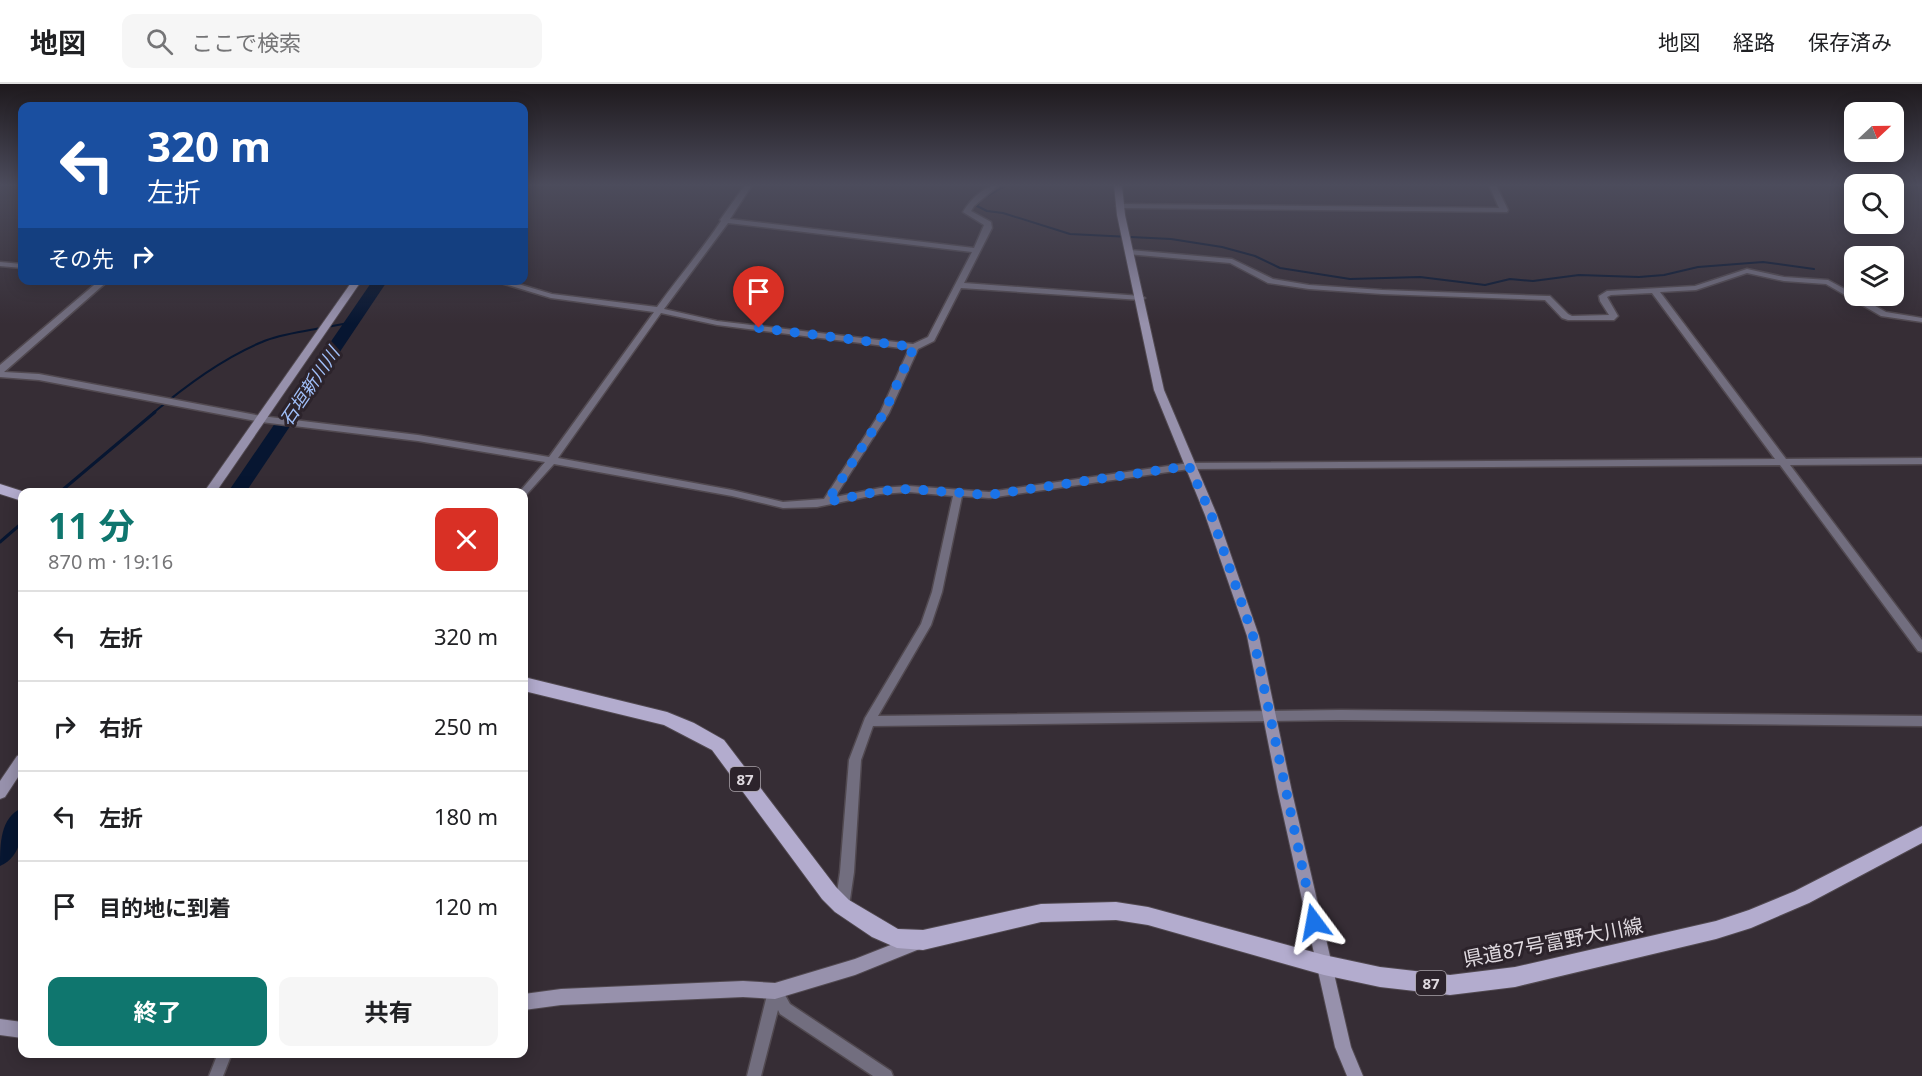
<!DOCTYPE html>
<html lang="ja">
<head>
<meta charset="utf-8">
<style>
	:root { --surface:#fff; --page:#f6f6f6; --text:#202124; --muted:#757577; --line:#e0e0e0; --accent:#0f766e }
	body { margin:0; font-family:"Noto Sans","Noto Sans JP",sans-serif; background:var(--page); color:var(--text); height:100vh; display:flex; flex-direction:column; font-size:22px; white-space:nowrap }
	* { box-sizing:border-box; margin:0 }
	p { font-size:20px; color:var(--muted) }
	.icon { flex:none; width:33px; height:33px; fill:none; stroke:currentColor; stroke-width:2; stroke-linecap:round; stroke-linejoin:round }
	.map { position:relative; flex:1; overflow:hidden }
	.side { position:absolute; left:18px; top:404px; width:510px; height:570px; display:flex; flex-direction:column; background:var(--surface); border-radius:12px; box-shadow:0 3px 15px #0003 }
	.side>* { flex:none }
	.banner { position:absolute; left:18px; top:18px; width:510px; height:183px; border-radius:12px; box-shadow:0 3px 15px #0003; background:#1a4fa0; color:#fff; overflow:hidden }
	.needle { width:39px; rotate:68deg }
	.fabs { position:absolute; left:1844px; top:18px; display:grid; gap:12px }
	.fabs a { display:grid; place-items:center; width:60px; height:60px; border-radius:12px; background:var(--surface); box-shadow:0 3px 15px #0003; font-size:30px }
	.pin { position:absolute; display:grid; place-items:center; width:51px; height:51px; color:#fff; margin:-62px -26px; border-radius:50% 50% 50% 0; rotate:-45deg; box-shadow:0 0 6px #0007 }
	.pin .icon { rotate:45deg }
	.me { position:absolute; width:66px; margin:-33px; rotate:347deg; stroke-linejoin:round; filter:drop-shadow(0 0 4px #0008) }
	.turn { display:flex; align-items:center; gap:21px; height:126px; padding:0 30px; font-size:27px }
	.turn .icon { width:78px; height:78px; stroke-width:2.5 }
	.turn b { display:block; font-size:42px; line-height:51px }
	.then { display:flex; align-items:center; height:57px; padding:0 30px; background:#0003; gap:12px; font-size:22px }
	.round { display:grid; place-items:center; flex:none; width:63px; height:63px; border-radius:12px; background:var(--page) }
	.overview { display:flex; align-items:center; justify-content:space-between; height:102px; padding:0 30px }
	h1 { font-size:36px; font-weight:700; line-height:45px; color:var(--accent) }
	.cta { display:flex; gap:12px; margin-top:auto; padding:12px 30px }
	.cta a { flex:1; height:69px; border-radius:12px; background:var(--accent); color:#fff; font-size:24px; font-weight:700; line-height:69px; text-align:center }
	.cta a+a { background:var(--page); color:var(--text) }
	ul { padding:0; list-style:none }
	li { display:flex; align-items:center; gap:18px; height:90px; padding:0 30px; border-top:2px solid var(--line) }
	li div { flex:1 }
	li b { display:block; font-size:22px }
	li em { font-style:normal }
	header { display:flex; align-items:center; gap:36px; box-sizing:border-box; height:84px; padding:0 30px; background:var(--surface); border-bottom:2px solid var(--line) }
	header strong { font-size:28px }
	nav { display:flex; gap:33px; margin-inline-start:auto; font-size:21px }
	.search { width:420px; height:54px; background:var(--page); display:flex; align-items:center; gap:15px; box-sizing:border-box; padding:0 21px; border-radius:12px; color:var(--muted); font-size:22px }
	.map>svg:first-child { display:block }
</style>
</head>
<body>
<header>
<strong>地図</strong>
<div class="search"><svg class="icon" aria-label="search" viewBox="0 0 24 24"><circle cx="10" cy="10" r="6"/><path d="M15 15l6 6"/></svg>ここで検索</div>
<nav><a>地図</a><a>経路</a><a>保存済み</a></nav>
</header>
<div class="map">
<svg width="1922" height="992" viewBox="0 0 1922 992">
	<rect width="100%" height="100%" fill="#362d35"/>
	<g fill="none" stroke-linecap="round" stroke-linejoin="round">
		<!-- stream-far1 -->
		<g stroke="#071631" stroke-width="2">
			<polyline points="1007,101 982,115 977,122 987,127 1003,129 1070,150 1171,155 1222,163 1255,172 1280,184 1350,195 1420,193 1485,201 1510,195 1533,197 1579,191 1639,193 1664,191 1698,183 1763,178 1814,185"/>
			<polyline points="327,243 354,238"/>
			<path d="M 153,329 C 186,302 223,274 262,258 C 280,250 302,248 321,244"/>
		</g>
		<!-- stream -->
		<g stroke="#071631" stroke-width="3">
			<polyline points="60,408 155,328"/>
			<polyline points="0,458 22,439"/>
		</g>
		<!-- river -->
		<g fill="#071631" fill-rule="evenodd">
			<polygon points="373,196 388,196 246,408 228,408"/>
			<path d="M 22,724 C 24,745 22,773 0,782 C 0,761 0,733 22,724 Z"/>
		</g>
		<defs>
			<g id="street">
				<path d="M 745,101 L 752,101 L 730,135 L 974,164 L 984,141 L 963,128 C 970,116 985,101 999,101 L 974,122 L 971,127 L 991,138 L 992,144 L 964,199 L 1141,212 L 1145,214 L 1141,216 L 961,204 L 934,257 L 918,265 L 889,329 L 835,413 L 880,404 L 909,402 L 989,408 L 1189,379 L 1775,375 L 1652,209 L 1611,211 L 1607,213 L 1618,232 L 1614,236 L 1568,236 L 1562,234 L 1545,216 L 1382,210 L 1309,205 L 1268,199 L 1230,179 L 1127,170 L 1126,168 L 1130,166 L 1232,175 L 1273,195 L 1309,201 L 1382,206 L 1547,212 L 1550,212 L 1568,230 L 1572,232 L 1609,231 L 1600,217 L 1599,212 L 1607,207 L 1695,202 L 1747,185 L 1784,193 L 1828,196 L 1854,210 L 1854,212 L 1857,212 L 1886,228 L 1922,234 L 1922,238 L 1881,232 L 1826,200 L 1784,197 L 1747,189 L 1696,206 L 1660,208 L 1786,375 L 1922,374 L 1922,380 L 1790,381 L 1922,556 L 1922,568 L 1918,567 L 1780,381 L 1189,385 L 989,414 L 962,412 L 942,508 L 931,541 L 878,632 L 1341,626 L 1922,632 L 1922,642 L 1341,636 L 873,642 L 861,676 L 854,788 L 849,822 L 847,827 L 842,828 L 837,827 L 835,822 L 840,788 L 849,676 L 865,634 L 921,540 L 932,508 L 953,412 L 909,408 L 880,410 L 817,423 L 783,424 L 732,412 L 554,380 L 527,410 L 524,411 L 524,408 L 519,408 L 521,406 L 545,378 L 418,357 L 261,338 L 39,296 L 0,293 L 0,281 L 100,196 L 109,196 L 4,288 L 39,290 L 261,332 L 418,351 L 549,373 L 654,228 L 551,214 L 491,196 L 505,196 L 552,210 L 657,223 C 678,194 701,167 721,137 L 720,136 ZM 728,139 L 972,168 L 928,253 L 913,260 L 717,237 L 664,225 ZM 661,229 L 717,241 L 909,265 L 880,329 L 824,415 L 783,418 L 732,406 L 558,374 Z"/>
				<polygon points="1489,101 1496,101 1508,126 1507,128 1120,124 1116,122 1120,120 1499,124"/>
				<polygon points="0,178 22,180 22,184 0,182"/>
				<polygon points="775,900 780,902 790,920 891,987 893,992 873,992 780,930 778,926 761,992 747,992 768,907 770,902"/>
				<polygon points="218,969 232,969 223,992 209,992"/>
			</g>
			<g id="secondary">
				<polygon points="1114,101 1122,101 1125,131 1164,306 1217,431 1259,552 1292,708 1351,963 1363,992 1347,992 1335,963 1278,708 1247,552 1205,431 1154,306 1117,131"/>
				<polygon points="353,196 362,196 216,408 204,408"/>
				<polygon points="22,670 22,687 5,713 0,715 0,697 17,672"/>
				<polygon points="916,851 922,854 924,859 922,864 855,891 775,915 743,913 561,921 524,926 524,910 561,905 743,897 775,899 855,875"/>
				<polygon points="0,935 22,938 22,954 0,951"/>
			</g>
			<g id="primary">
				<polygon points="0,400 25,408 22,408 22,417 0,410"/>
				<polygon points="524,593 667,628 694,639 724,656 836,803 849,816 898,845 923,846 1041,820 1116,818 1148,823 1324,871 1380,883 1450,891 1515,883 1716,837 1749,826 1795,807 1922,742 1922,759 1809,819 1751,844 1716,855 1515,903 1450,911 1380,903 1324,891 1148,841 1116,836 1041,838 923,866 897,864 872,853 835,828 822,815 712,666 664,641 524,607"/>
			</g>
		</defs>
		<!-- street casing -->
		<use href="#street" stroke="#514950" stroke-width="3"/>
		<!-- secondary casing -->
		<use href="#secondary" stroke="#514950" stroke-width="2"/>
		<!-- primary casing -->
		<use href="#primary" stroke="#514950" stroke-width="2"/>
		<!-- street -->
		<use href="#street" fill="#726e7f" fill-rule="evenodd"/>
		<!-- secondary -->
		<use href="#secondary" fill="#9791ac" fill-rule="evenodd"/>
		<!-- primary -->
		<use href="#primary" fill="#b3acce" fill-rule="evenodd"/>
	</g>
	<!-- sky -->
	<linearGradient id="sky" x2="0" y2="1"><stop stop-color="#1e191d"/><stop offset="0.42" stop-color="#4c4c5c"/><stop offset="1" stop-color="#4c4c5c" stop-opacity="0"/></linearGradient>
	<rect width="1922" height="240" fill="url(#sky)"/>
	<g fill="none" stroke-linecap="round" stroke-linejoin="round">
		<!-- route -->
		<polyline stroke="#1a73e8" stroke-width="10" stroke-dasharray="0 18" points="759,244 914,263 884,329 827,418 880,407 909,405 988,411 1189,382 1211,430 1253,552 1314,838"/>
	</g>
	<g text-anchor="middle" dominant-baseline="central" stroke-width="6" stroke-linejoin="round" paint-order="stroke">
		<!-- shield labels -->
		<g fill="#2c232b" stroke="#a9a2a9" stroke-width="1.5">
			<rect x="730" y="683" width="30" height="24" rx="4.5"/>
			<rect x="1416" y="887" width="30" height="24" rx="4.5"/>
		</g>
		<g font-size="15" font-weight="bold" fill="#dfd9df">
			<text x="745" y="695">87</text>
			<text x="1431" y="899">87</text>
		</g>
		<!-- water labels -->
		<g font-size="18" font-style="italic" fill="#a1c0fa" stroke="#2c232b">
			<text transform="translate(309 302) rotate(-56)">石垣新川川</text>
		</g>
		<!-- near-street labels -->
		<g font-size="20" fill="#dfd9df" stroke="#2c232b">
			<text transform="translate(1553 858) rotate(-11)">県道87号富野大川線</text>
		</g>
	</g>
</svg>
<div class="fabs">
<a><svg class="needle" viewBox="-14 -14 28 28"><path d="M0-13l5 13h-10z" fill="#e53935"/><path d="M0 13l5-13h-10z" fill="#757577"/></svg></a>
<a><svg class="icon" aria-label="search" viewBox="0 0 24 24"><circle cx="10" cy="10" r="6"/><path d="M15 15l6 6"/></svg></a>
<a><svg class="icon" aria-label="layers" viewBox="0 0 24 24"><path d="M12 4l9 5-9 5-9-5zM3 14l9 5 9-5"/></svg></a>
</div>
<div class="pin" style="left:759px;top:244px;background:#d93025"><svg class="icon" aria-label="arrive" viewBox="0 0 24 24"><path d="M6 21V4h12l-3 4 3 4H6"/></svg></div>
<svg class="me" style="left:1314px;top:838px" viewBox="-20 -20 40 40"><path d="M0-17L14 15 0 8-14 15z" fill="#1a73e8" stroke="#fff" stroke-width="4"/></svg>
<div class="banner">
<div class="turn"><svg class="icon" aria-label="left" viewBox="0 0 24 24"><path d="M17 20v-9H6M10 6l-5 5 5 5"/></svg><div><b>320 m</b>左折</div></div>
<div class="then">その先<svg class="icon" aria-label="right" viewBox="0 0 24 24"><path d="M7 20v-9h11M14 6l5 5-5 5"/></svg></div>
</div>
<section class="side">
<div class="overview"><div><h1>11 分</h1><p>870 m · 19:16</p></div><a class="round" style="background:#d93025;color:#fff"><svg class="icon" aria-label="close" viewBox="0 0 24 24"><path d="M6 6l12 12M18 6L6 18"/></svg></a></div>
<ul>
<li><svg class="icon" aria-label="left" viewBox="0 0 24 24"><path d="M17 20v-9H6M10 6l-5 5 5 5"/></svg><div><b>左折</b></div><em>320 m</em></li>
<li><svg class="icon" aria-label="right" viewBox="0 0 24 24"><path d="M7 20v-9h11M14 6l5 5-5 5"/></svg><div><b>右折</b></div><em>250 m</em></li>
<li><svg class="icon" aria-label="left" viewBox="0 0 24 24"><path d="M17 20v-9H6M10 6l-5 5 5 5"/></svg><div><b>左折</b></div><em>180 m</em></li>
<li><svg class="icon" aria-label="arrive" viewBox="0 0 24 24"><path d="M6 21V4h12l-3 4 3 4H6"/></svg><div><b>目的地に到着</b></div><em>120 m</em></li>
</ul>
<div class="cta"><a>終了</a><a>共有</a></div>
</section>
</div>
</body>
</html>
